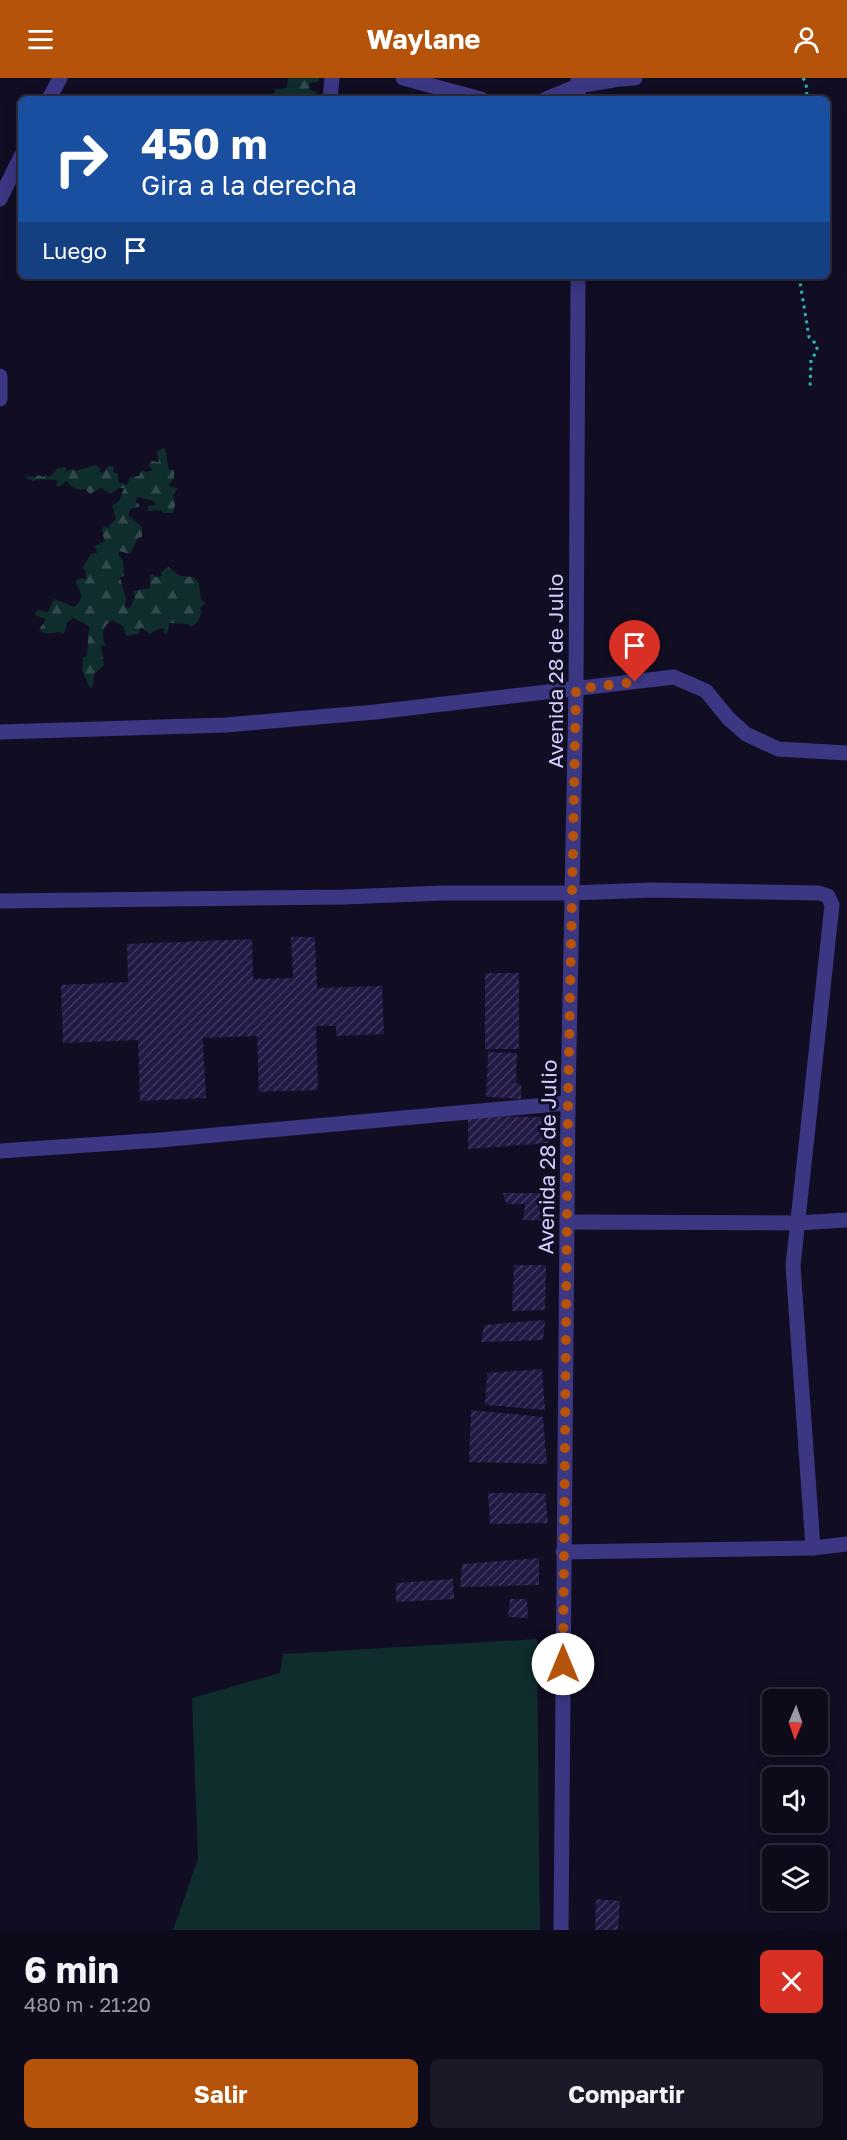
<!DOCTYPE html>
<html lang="es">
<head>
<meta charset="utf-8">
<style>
	:root { --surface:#0d0a1a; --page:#1b1827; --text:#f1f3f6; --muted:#9a9aa2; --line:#2d2b39; --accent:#b45309 }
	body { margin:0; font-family:"Golos Text",sans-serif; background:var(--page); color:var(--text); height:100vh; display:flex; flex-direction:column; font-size:22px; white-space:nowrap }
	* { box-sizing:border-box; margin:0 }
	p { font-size:20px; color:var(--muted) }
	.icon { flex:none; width:33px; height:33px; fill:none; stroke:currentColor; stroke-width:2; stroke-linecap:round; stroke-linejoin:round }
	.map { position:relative; height:1852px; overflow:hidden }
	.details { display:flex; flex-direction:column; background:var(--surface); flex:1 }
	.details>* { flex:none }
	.guide { position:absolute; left:18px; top:18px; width:812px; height:183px; border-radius:9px; box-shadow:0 3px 15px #0003,0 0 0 2px var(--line); background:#1a4fa0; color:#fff; overflow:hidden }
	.needle { width:39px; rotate:182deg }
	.fabs { position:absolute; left:762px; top:1611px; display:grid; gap:12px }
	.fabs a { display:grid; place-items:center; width:66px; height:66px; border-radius:9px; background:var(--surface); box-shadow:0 3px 15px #0003,0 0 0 2px var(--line); font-size:30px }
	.pin { position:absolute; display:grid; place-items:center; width:51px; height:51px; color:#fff; margin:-62px -26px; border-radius:50% 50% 50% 0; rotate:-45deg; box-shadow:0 0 6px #0007 }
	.pin .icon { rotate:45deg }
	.me { position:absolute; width:66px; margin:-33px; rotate:0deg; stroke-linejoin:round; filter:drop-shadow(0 0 4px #0008) }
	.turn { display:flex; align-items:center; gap:21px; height:126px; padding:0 24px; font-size:27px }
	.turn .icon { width:78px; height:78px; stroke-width:2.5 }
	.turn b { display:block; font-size:42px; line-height:51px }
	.then { display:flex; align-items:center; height:57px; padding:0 24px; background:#0003; gap:12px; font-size:22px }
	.round { display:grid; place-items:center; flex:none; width:63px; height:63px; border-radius:9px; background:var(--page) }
	.overview { display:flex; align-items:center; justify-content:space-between; height:102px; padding:0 24px }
	h1 { font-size:36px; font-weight:700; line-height:45px }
	.cta { display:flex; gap:12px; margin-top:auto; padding:12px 24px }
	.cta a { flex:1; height:69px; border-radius:9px; background:var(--accent); color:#fff; font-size:24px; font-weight:700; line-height:69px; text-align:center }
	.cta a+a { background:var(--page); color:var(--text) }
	header { display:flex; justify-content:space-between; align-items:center; height:78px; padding:0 24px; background:var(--accent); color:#fff; font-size:27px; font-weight:700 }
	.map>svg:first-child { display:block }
</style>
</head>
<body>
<header><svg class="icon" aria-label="menu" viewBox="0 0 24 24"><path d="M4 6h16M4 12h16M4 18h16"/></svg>Waylane<svg class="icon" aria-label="person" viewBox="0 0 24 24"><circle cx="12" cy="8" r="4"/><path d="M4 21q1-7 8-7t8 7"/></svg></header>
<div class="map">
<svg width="847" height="1852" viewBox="0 0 847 1852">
	<defs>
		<pattern id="forest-firs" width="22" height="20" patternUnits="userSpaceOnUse" patternTransform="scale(1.5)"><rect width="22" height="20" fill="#102d2d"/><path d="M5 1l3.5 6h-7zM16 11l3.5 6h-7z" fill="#324a4c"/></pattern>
		<pattern id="building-hatch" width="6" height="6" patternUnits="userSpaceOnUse" patternTransform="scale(1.5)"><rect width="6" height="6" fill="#221945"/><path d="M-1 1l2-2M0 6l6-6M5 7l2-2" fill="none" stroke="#413961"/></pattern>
	</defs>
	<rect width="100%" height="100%" fill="#110d23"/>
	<!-- forest -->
	<g fill="url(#forest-firs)">
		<polygon points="288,0 319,0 319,3 310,5 309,11 317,14 318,19 310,16 306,18 307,21 271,21 276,11 287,10"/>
		<path d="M 165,370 L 169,392 L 174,392 L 174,400 L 168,408 L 178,410 L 173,417 L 175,427 L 173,435 L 163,435 L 161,432 L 148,433 L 148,428 L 155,427 L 156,425 L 151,422 L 137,419 L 136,423 L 140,428 L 131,431 L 128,437 L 142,449 L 142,459 L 138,460 L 130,476 L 119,473 L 118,476 L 123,482 L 124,498 L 120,499 L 126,522 L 125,529 L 130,530 L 135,519 L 133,513 L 150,510 L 150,497 L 153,496 L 155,499 L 162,498 L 161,494 L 168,489 L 180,498 L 193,499 L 199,505 L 201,522 L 205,525 L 200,531 L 202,534 L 198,543 L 192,549 L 187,546 L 169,545 L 167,557 L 163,554 L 164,551 L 160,550 L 150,556 L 141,549 L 139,556 L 126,558 L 123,548 L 112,542 C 101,550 101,557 106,569 L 101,567 L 104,587 L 94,596 L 93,608 L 90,610 L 82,592 L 83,579 L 87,578 L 89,548 L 73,540 L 67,545 L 64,556 L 59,554 L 46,556 L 39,552 L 46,541 L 35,537 L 37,532 L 48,534 L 54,521 L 74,529 C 85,521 81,512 75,504 L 80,500 L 86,501 L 85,492 L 82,490 L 91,476 L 97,475 L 95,468 L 105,463 C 103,458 101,453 104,448 L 108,450 L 116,440 L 112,428 L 119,423 L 124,410 L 119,410 L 110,416 L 101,410 L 90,416 L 85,411 C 74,413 73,409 66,403 L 60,408 L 57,408 L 57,402 L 38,401 L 33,403 L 26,400 L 27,398 L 36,399 L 38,397 L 43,399 L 46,396 L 47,398 L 51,398 L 58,390 L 66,389 L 66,393 L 73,391 L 76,393 L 96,387 L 100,390 L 100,394 L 103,395 L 108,388 L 113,388 L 114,394 L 118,396 L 118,404 L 127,407 L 130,399 L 139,398 L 142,392 L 147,394 L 153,392 L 149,388 L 150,383 L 159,384 L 157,373 Z"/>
	</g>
	<!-- pitch -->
	<polygon fill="#102d2d" points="537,1561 540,1852 173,1852 198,1781 192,1620 280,1595 283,1576"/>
	<!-- building -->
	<g fill="url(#building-hatch)">
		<polygon points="291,859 315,859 317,910 382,908 384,956 336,958 336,948 316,948 318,1012 259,1014 257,958 203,960 206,1020 140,1023 138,962 63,965 61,907 128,904 127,866 252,861 253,901 293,900"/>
		<rect x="485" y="895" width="34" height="76"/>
		<polygon points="488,974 517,975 516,1005 521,1006 521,1021 486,1019"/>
		<polygon points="468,1038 546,1039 550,1065 468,1071"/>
		<polygon points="503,1115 544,1115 547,1143 523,1142 525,1126 506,1126"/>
		<polygon points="514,1187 546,1187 545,1232 512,1233"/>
		<polygon points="545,1242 543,1262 481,1264 484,1247"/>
		<polygon points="542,1291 545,1332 485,1327 487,1295"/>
		<polygon points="471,1332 543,1339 547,1386 469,1384"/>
		<polygon points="488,1415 545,1415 548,1445 490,1446"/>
		<polygon points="539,1480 539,1507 460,1509 462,1486"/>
		<polygon points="453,1501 454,1521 396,1524 396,1505"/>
		<polygon points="510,1521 527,1521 528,1540 508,1539"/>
		<polygon points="596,1821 620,1823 618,1852 595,1852"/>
	</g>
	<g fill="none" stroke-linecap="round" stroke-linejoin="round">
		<!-- path -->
		<g stroke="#2cb7b0" stroke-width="3" stroke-dasharray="3 4.5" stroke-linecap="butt">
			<polyline points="803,0 806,5 807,21"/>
			<polyline points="799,198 809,259 817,267 817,273 811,282 810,311"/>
		</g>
		<!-- minor -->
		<g stroke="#3b3783" stroke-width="15">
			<polyline points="403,0 481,21"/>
			<polyline points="49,21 60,0"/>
			<polyline points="330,21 332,0"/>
			<polyline points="546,21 578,8 578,0"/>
			<polyline points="578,21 578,8 619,1 635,0"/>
			<polyline points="0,121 21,78"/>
			<polyline points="0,298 0,321"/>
			<polyline points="0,654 226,647 375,634 674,599 706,613 729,641 746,656 778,671 847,675"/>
			<polyline points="0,823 344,819 443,815 572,815 653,812 819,815 828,818 832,827 793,1188 813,1470"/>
			<polyline points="0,1073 160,1062 568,1025"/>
			<polyline points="567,1144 798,1145 847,1142"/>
			<polyline points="563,1474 813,1470 847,1466"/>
			<polyline points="561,1852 568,1025 576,611 578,198"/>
		</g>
	</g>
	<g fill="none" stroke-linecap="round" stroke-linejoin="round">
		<!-- route -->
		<polyline stroke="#b45309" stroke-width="10" stroke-dasharray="0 18" points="563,1586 568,1025 576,611 635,604"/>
	</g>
	<g text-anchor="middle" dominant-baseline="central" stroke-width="6" stroke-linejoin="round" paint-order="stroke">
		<!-- street labels -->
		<g font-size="21" fill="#d5d0ff" stroke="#110d23">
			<text transform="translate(555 593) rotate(-90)">Avenida 28 de Julio</text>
			<text transform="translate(547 1079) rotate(-89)">Avenida 28 de Julio</text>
		</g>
	</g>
</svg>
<div class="fabs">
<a><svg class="needle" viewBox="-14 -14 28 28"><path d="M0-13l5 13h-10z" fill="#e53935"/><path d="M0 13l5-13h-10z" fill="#9a9aa2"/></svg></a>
<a><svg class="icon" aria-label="sound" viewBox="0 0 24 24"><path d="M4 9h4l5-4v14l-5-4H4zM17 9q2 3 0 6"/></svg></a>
<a><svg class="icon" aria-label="layers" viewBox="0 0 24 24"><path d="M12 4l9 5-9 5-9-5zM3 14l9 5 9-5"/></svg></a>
</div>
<div class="pin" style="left:635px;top:604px;background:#d93025"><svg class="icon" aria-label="arrive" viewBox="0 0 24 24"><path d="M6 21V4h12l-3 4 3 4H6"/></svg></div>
<svg class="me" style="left:563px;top:1586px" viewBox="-20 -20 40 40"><circle r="19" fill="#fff"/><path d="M0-13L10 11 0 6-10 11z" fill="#b45309"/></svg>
<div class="guide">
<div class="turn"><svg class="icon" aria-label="right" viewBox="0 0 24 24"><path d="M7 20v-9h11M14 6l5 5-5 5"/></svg><div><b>450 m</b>Gira a la derecha</div></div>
<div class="then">Luego<svg class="icon" aria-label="arrive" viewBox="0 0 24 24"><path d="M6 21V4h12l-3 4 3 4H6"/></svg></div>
</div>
</div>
<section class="details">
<div class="overview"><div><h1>6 min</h1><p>480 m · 21:20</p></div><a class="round" style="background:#d93025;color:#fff"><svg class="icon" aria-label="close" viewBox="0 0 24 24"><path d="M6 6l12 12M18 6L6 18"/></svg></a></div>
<div class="cta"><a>Salir</a><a>Compartir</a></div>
</section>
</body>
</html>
